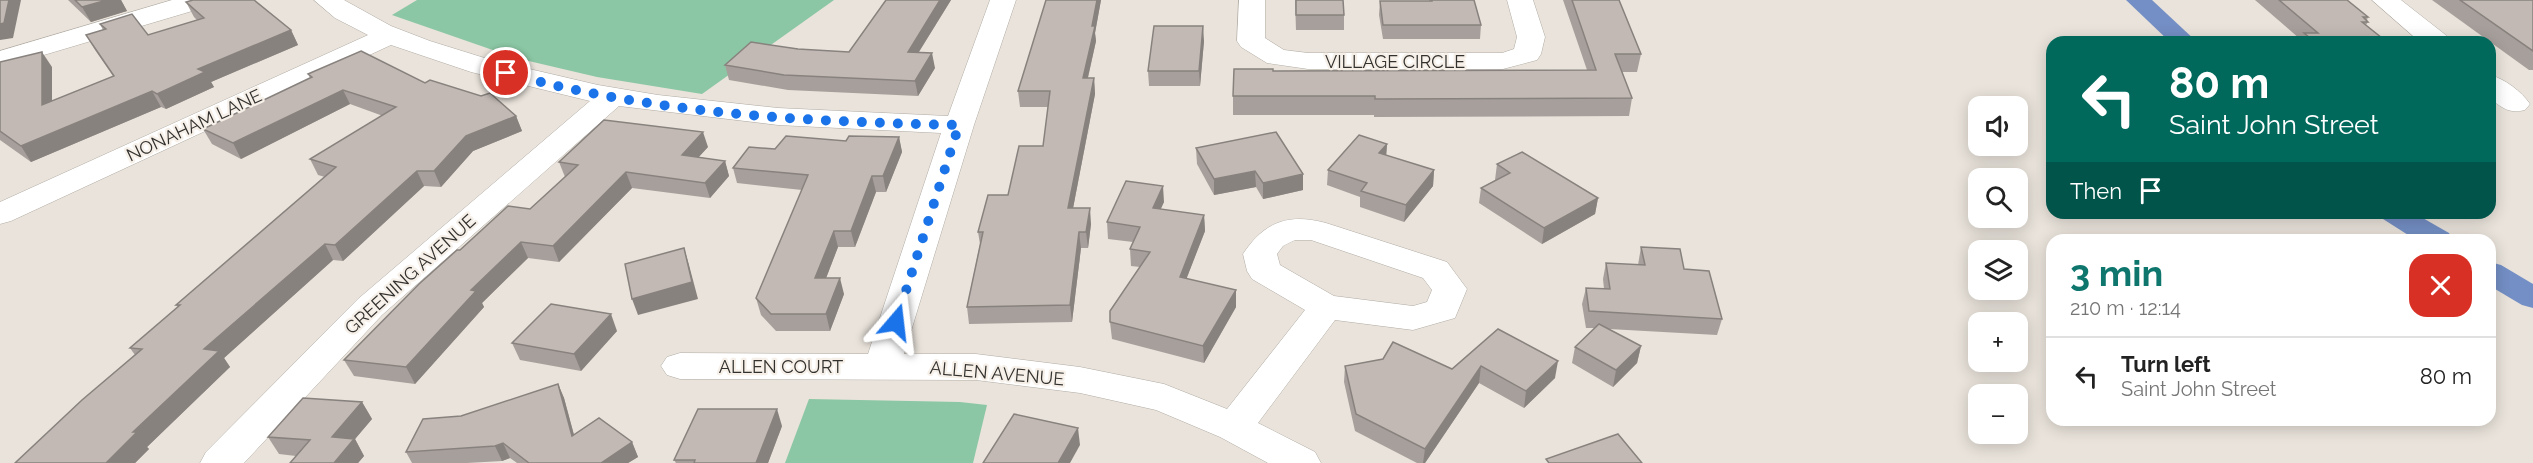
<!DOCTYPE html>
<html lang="en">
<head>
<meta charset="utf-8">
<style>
	:root { --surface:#fff; --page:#f2f2f2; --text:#222; --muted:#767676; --line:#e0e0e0; --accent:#0f766e }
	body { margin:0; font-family:Raleway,sans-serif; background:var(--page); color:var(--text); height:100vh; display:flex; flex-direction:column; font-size:22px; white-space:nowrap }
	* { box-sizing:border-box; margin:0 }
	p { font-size:20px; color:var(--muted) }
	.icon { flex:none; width:33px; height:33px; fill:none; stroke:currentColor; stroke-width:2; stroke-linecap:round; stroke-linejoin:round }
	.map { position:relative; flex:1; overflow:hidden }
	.details { position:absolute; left:2046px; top:234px; width:450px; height:192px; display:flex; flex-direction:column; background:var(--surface); border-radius:18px; box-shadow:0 3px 15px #0003 }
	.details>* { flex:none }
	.guide { position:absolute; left:2046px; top:36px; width:450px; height:183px; border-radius:18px; box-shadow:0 3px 15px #0003; background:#00695c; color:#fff; overflow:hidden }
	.tools { position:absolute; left:1968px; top:96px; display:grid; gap:12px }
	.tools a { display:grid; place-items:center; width:60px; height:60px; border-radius:12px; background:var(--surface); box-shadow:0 3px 15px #0003; font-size:30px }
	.pin { position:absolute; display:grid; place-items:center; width:51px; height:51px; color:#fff; margin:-26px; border:3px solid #fff; border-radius:50%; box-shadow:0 2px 6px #0007 }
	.me { position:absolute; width:66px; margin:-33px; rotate:17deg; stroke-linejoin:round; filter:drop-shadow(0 0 4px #0008) }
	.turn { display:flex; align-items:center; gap:21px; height:126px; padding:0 24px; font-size:27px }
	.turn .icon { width:78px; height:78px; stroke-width:2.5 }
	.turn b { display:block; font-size:42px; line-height:51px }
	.then { display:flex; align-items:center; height:57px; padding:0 24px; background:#0003; gap:12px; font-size:22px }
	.round { display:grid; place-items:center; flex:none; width:63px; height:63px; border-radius:18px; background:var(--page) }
	.overview { display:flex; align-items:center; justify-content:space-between; height:102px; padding:0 24px }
	h1 { font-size:36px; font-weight:700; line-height:45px; color:var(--accent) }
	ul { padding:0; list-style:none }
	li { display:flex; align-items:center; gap:18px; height:78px; padding:0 24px; border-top:2px solid var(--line) }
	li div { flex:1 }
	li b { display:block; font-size:22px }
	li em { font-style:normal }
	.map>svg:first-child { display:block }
</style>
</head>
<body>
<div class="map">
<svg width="2533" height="463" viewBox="0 0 2533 463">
	<rect width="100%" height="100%" fill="#e9e3db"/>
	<!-- green -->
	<g fill="#8bc7a4">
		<polygon points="417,0 834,0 702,94 597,77 516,58 392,15"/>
		<polygon points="809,399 960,402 987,405 973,463 785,463"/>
	</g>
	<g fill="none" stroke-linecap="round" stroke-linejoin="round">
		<!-- canal -->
		<g fill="#748fc5" fill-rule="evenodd">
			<polygon points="2126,0 2152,0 2197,42 2170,42"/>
			<polygon points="2378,213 2414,213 2449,233 2453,240 2416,240 2383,219"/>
			<polygon points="2490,262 2501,265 2533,284 2533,308 2522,305 2490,286"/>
		</g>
		<defs>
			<g id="minor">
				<polygon points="172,0 213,0 209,6 0,68 0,51"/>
				<path d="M 314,0 L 344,0 L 391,26 L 430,41 L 491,60 L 598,85 L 658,95 L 778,108 L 948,116 L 990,0 L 1016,0 L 974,125 L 904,354 L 976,354 L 1080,367 L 1164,384 L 1227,409 L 1305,310 L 1252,279 L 1247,271 L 1243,254 C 1264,222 1288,213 1326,223 L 1447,262 L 1467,289 L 1455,318 L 1413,330 L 1335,320 L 1258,423 L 1315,452 L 1321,463 L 1268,463 L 1220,437 L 1156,410 L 1080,393 L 976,380 L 680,379 L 667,375 L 661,366 L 667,357 L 680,353 L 868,354 L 941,133 L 778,125 L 619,106 L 382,315 L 244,463 L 200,463 L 206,452 L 358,299 L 590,101 L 471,72 L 391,45 L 11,221 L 0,224 L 0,202 L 368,35 L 335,18 ZM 1295,240 L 1311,240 L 1423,278 L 1432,290 L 1427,302 L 1413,306 L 1334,296 L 1280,265 L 1277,254 L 1283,246 Z"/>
				<polygon points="1239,0 1265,0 1265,38 1284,50 1308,53 1502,53 1514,49 1517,37 1507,0 1533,0 1545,37 1541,54 1537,60 1503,69 1308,69 1267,63 1241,47 1237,41"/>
				<polygon points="2372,0 2401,0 2447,36 2451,42 2420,42"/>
				<path d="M 2490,75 C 2505,79 2521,91 2530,104 L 2525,110 C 2509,114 2502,108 2490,98 Z"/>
			</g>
		</defs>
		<!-- minor casing -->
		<use href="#minor" stroke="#b0aba3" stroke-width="1"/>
		<!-- minor -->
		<use href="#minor" fill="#fff" fill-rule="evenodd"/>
	</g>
	<!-- wall -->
	<g fill="#a79f9b">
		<polygon points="68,0 121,0 127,11 91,22"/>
		<polygon points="886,0 951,0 919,52 935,68 918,96 788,90 729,80 725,65 798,49 849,52"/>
		<polygon points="1046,0 1101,0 1095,33 1096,41 1088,78 1094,78 1095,94 1073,208 1091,224 1088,248 1081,248 1072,322 969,324 967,307 980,244 978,232 1008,195 1043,146 1048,107 1020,107 1018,91"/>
		<polygon points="1295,0 1344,15 1344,30 1296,30"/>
		<polygon points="1429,0 1474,0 1481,25 1480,39 1383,39 1379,15 1380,1 1429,1"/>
		<polygon points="1563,0 1619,0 1641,54 1637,72 1622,72 1632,98 1629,116 1374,117 1374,115 1233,115 1233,96 1273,71 1587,70"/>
		<polygon points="2255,0 2347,0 2368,17 2367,20 2368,22 2366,25 2387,42 2299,42 2300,39"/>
		<polygon points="2432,0 2533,0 2533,70 2529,70"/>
		<polygon points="186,2 291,30 298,45 211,82 214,87 166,109 161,107 31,162 0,140 0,62 52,67 52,101 113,76 95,50 86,35 103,30 100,24 148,35 197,20 194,17"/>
		<polygon points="1204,41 1200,86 1149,86 1148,71"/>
		<polygon points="308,74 425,83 516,116 522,131 473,151 441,187 424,186 343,261 333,260 224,358 230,367 147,447 149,449 135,463 15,463 135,355 130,348 178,307 176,305 325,177 318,175 310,159 383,116 350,104 241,159 212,144 203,129 310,78"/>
		<polygon points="899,137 902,152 886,192 876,192 855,247 838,247 826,278 844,294 830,331 776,331 761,315 756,298 802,190 737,183 733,168 775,149 846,141"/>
		<polygon points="1387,144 1386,155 1434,170 1433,186 1404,222 1360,207 1360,197 1327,185 1328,170"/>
		<polygon points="708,147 698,157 725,161 729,176 710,198 632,188 559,262 528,258 482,303 484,307 415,384 354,376 344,360 460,250 530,209 565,177 559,162"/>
		<polygon points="1196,148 1303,190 1263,199 1256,187 1214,195 1197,164"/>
		<polygon points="1497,164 1598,198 1595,214 1542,244 1479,203 1481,188 1495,180"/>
		<polygon points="1164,202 1160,209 1204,215 1205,231 1186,279 1236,290 1236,307 1204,363 1112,339 1110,322 1140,267 1131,266 1130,249 1133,242 1108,239 1107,222"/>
		<polygon points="1641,247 1684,269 1722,319 1717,335 1609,329 1641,346 1637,363 1613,387 1572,363 1575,347 1595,328 1586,328 1582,304 1586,288 1604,289 1603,279 1606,263 1638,265"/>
		<polygon points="1498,329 1555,378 1524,408 1479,383 1425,463 1417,463 1355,431 1344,382 1345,366 1452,369"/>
		<polygon points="617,331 581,371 520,360 512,343"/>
		<polygon points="558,384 564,398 574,435 632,442 638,457 628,463 517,463 510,458 502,461 467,463 412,463 406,452 461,416"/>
		<polygon points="362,402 372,419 355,439 364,456 358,463 290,463 296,456 279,454 268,437"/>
		<polygon points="782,426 768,463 676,463 674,460"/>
	</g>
	<!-- shaded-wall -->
	<g fill="#88827e">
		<polygon points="9,0 21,0 13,38 0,40 0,24"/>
		<polygon points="107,0 121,0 127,11 91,22 82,7"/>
		<polygon points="940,0 951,0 910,66 908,52"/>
		<polygon points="1097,0 1101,0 1095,33 1096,41 1084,94 1083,78"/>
		<polygon points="1203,26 1204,41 1200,86 1199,71"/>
		<polygon points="291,30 298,45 211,82 214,87 166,109 157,94 198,69"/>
		<polygon points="42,52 52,67 52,121 42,105"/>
		<polygon points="932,53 935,68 918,96 915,81"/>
		<polygon points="1094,78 1095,94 1070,224 1068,208"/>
		<polygon points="343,90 350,104 241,159 233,143"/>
		<polygon points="152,91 161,107 31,162 21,146"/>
		<polygon points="516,116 522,131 473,151 441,187 434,171 466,136"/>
		<polygon points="703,132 708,147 687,170 682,155"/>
		<polygon points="899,137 902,152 886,192 883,176"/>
		<polygon points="1387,144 1386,159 1379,153"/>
		<polygon points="725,161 729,176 710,198 705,183"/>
		<polygon points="1434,170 1433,186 1404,222 1406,205"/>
		<polygon points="417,171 424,186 343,261 335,245"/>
		<polygon points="1255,171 1256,187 1214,195 1214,179"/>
		<polygon points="626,172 632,188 559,262 553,246"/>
		<polygon points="1303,174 1303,190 1263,199 1263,183"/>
		<polygon points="872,176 876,192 855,247 851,231"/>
		<polygon points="1163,186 1164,202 1154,224 1153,208"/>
		<polygon points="1598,198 1595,214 1542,244 1544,228"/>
		<polygon points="1090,208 1091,224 1088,248 1086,232"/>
		<polygon points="1204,215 1205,231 1181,293 1180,277"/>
		<polygon points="834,231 838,247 820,294 815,278"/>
		<polygon points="1079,232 1081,248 1072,322 1070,305"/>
		<polygon points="521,242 528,258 482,303 484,307 415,384 406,367 471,290"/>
		<polygon points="325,244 333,260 224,358 230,367 147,447 149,449 135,463 106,463 204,349"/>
		<polygon points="684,248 689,265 698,299 638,315 632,299"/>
		<polygon points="840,278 844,294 830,331 826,314"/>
		<polygon points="1236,290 1236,307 1204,363 1203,346"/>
		<polygon points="611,314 617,331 581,371 574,354"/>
		<polygon points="1641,346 1637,363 1613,387 1616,370"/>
		<polygon points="1558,361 1555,378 1524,408 1526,391"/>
		<polygon points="1481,366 1479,383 1425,463 1423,463 1425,449"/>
		<polygon points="558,384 564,398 578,450 572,436"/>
		<polygon points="362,402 372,419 355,439 364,456 358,463 334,463 332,437"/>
		<polygon points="777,409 782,426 768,463 756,463"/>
		<polygon points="1078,428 1080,445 1070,463 1058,463"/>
		<polygon points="632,442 638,457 628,463 601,463"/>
		<polygon points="503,443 510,458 502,461 495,446"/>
	</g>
	<!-- building -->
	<g fill="#c2b9b4" stroke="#88827e" stroke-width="1.5">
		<polygon points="0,0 9,0 4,23 0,24"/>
		<polygon points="75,0 107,0 82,7"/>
		<polygon points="193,0 254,0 291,30 198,69 205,72 157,94 152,91 21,146 0,131 0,62 42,52 42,105 114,76 86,35 106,29 100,24 132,14 148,35 204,18 186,2"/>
		<polygon points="886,0 940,0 908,52 932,53 915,81 784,75 725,65 751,42 798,49 849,52"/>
		<polygon points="1046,0 1097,0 1092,26 1095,26 1083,78 1094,78 1068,208 1090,208 1086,232 1079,232 1070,305 967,307 983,232 978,232 988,195 1008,195 1019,146 1043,146 1050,91 1018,91"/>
		<polygon points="1296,0 1343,0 1344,15 1296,15"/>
		<polygon points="1432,0 1474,0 1481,25 1383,25 1380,1 1432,1"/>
		<polygon points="1572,0 1619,0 1641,54 1615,54 1632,98 1375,99 1375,96 1233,96 1234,69 1273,69 1273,71 1596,70"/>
		<polygon points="2279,0 2347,0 2368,17 2363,17 2368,22 2362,22 2387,42 2315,42 2304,33 2318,33"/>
		<polygon points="2460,0 2533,0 2533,51"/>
		<polygon points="1154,26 1203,26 1199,71 1148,71"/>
		<polygon points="361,51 425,83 430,80 481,96 490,93 516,116 466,136 434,171 417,171 335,245 325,244 204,349 219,351 133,432 137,432 106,463 15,463 82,400 142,349 130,348 180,305 176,305 336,167 310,159 396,107 343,90 233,143 203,129 312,77 308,74"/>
		<polygon points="604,120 703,132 682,155 725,161 705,183 626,172 553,246 521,242 471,290 476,291 406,367 344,360 419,284 457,250 460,250 508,206 530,209 578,165 559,162"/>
		<polygon points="1276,132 1303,174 1263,183 1255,171 1214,179 1196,148"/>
		<polygon points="1359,135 1387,144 1379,153 1434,170 1406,205 1361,191 1367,183 1328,170"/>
		<polygon points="786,136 846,141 849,136 899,137 883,176 872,176 851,231 834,231 815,278 840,278 826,314 771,314 756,298 808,175 733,168 749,147 775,149"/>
		<polygon points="1522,152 1598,198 1544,228 1481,188 1510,173 1497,164"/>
		<polygon points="1126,181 1163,186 1153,208 1204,215 1180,277 1236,290 1203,346 1110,322 1110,311 1150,252 1130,249 1140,227 1107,222"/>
		<polygon points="1641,247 1680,249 1684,269 1709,271 1722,319 1589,311 1586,288 1610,289 1606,263 1645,265"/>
		<polygon points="684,248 692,282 632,299 625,264"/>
		<polygon points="551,304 611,314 574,354 512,343"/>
		<polygon points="1599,324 1641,346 1616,370 1575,347"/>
		<polygon points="1498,329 1558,361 1526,391 1481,366 1425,449 1356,414 1345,366 1383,359 1393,342 1452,369"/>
		<polygon points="558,384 572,436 599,418 632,442 601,463 529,463 503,443 495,446 406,452 423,419 461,416"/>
		<polygon points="303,398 362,402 332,437 354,439 334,463 290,463 310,440 268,437"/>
		<polygon points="698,409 777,409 756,463 694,463 695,460 674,460"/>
		<polygon points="1014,414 1078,428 1058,463 983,463"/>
		<polygon points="1618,434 1642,463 1549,463 1546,459"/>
	</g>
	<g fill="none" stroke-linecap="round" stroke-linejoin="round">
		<!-- route -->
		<path stroke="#1a73e8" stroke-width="10" stroke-dasharray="0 18" d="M 506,73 C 653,114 808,122 959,125 L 896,322"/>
	</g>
	<g text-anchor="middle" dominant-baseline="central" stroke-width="4.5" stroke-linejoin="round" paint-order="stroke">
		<!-- street labels -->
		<g font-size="18" fill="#33312e" stroke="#f6f0e9">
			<text x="1395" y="61">VILLAGE CIRCLE</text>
			<text transform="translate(194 125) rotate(-25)">NONAHAM LANE</text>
			<text transform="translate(410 274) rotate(-42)">GREENING AVENUE</text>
			<text x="781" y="366">ALLEN COURT</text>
			<text transform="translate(997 373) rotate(5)">ALLEN AVENUE</text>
		</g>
	</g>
</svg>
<div class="tools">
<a><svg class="icon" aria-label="sound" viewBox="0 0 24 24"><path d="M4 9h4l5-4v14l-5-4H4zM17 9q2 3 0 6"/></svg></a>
<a><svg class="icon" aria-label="search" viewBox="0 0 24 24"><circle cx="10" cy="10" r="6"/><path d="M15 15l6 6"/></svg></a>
<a><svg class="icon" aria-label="layers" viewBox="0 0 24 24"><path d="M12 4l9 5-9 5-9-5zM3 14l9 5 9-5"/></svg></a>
<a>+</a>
<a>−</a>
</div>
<div class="pin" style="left:506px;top:73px;background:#d93025"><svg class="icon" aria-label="arrive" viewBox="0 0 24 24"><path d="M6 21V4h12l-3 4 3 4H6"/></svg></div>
<svg class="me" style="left:896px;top:322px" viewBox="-20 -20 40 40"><path d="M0-17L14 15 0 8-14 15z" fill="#1a73e8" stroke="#fff" stroke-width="4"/></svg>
<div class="guide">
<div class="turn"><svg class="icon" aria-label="left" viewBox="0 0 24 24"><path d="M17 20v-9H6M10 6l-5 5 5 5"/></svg><div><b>80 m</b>Saint John Street</div></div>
<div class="then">Then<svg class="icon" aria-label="arrive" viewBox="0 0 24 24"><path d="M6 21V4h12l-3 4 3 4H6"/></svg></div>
</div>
<section class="details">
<div class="overview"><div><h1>3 min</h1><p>210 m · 12:14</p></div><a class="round" style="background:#d93025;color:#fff"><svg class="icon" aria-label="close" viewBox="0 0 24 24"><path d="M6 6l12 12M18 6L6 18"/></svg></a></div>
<ul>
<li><svg class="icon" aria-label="left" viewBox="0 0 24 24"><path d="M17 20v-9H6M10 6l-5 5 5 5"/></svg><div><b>Turn left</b><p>Saint John Street</p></div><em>80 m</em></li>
</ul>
</section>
</div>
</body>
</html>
